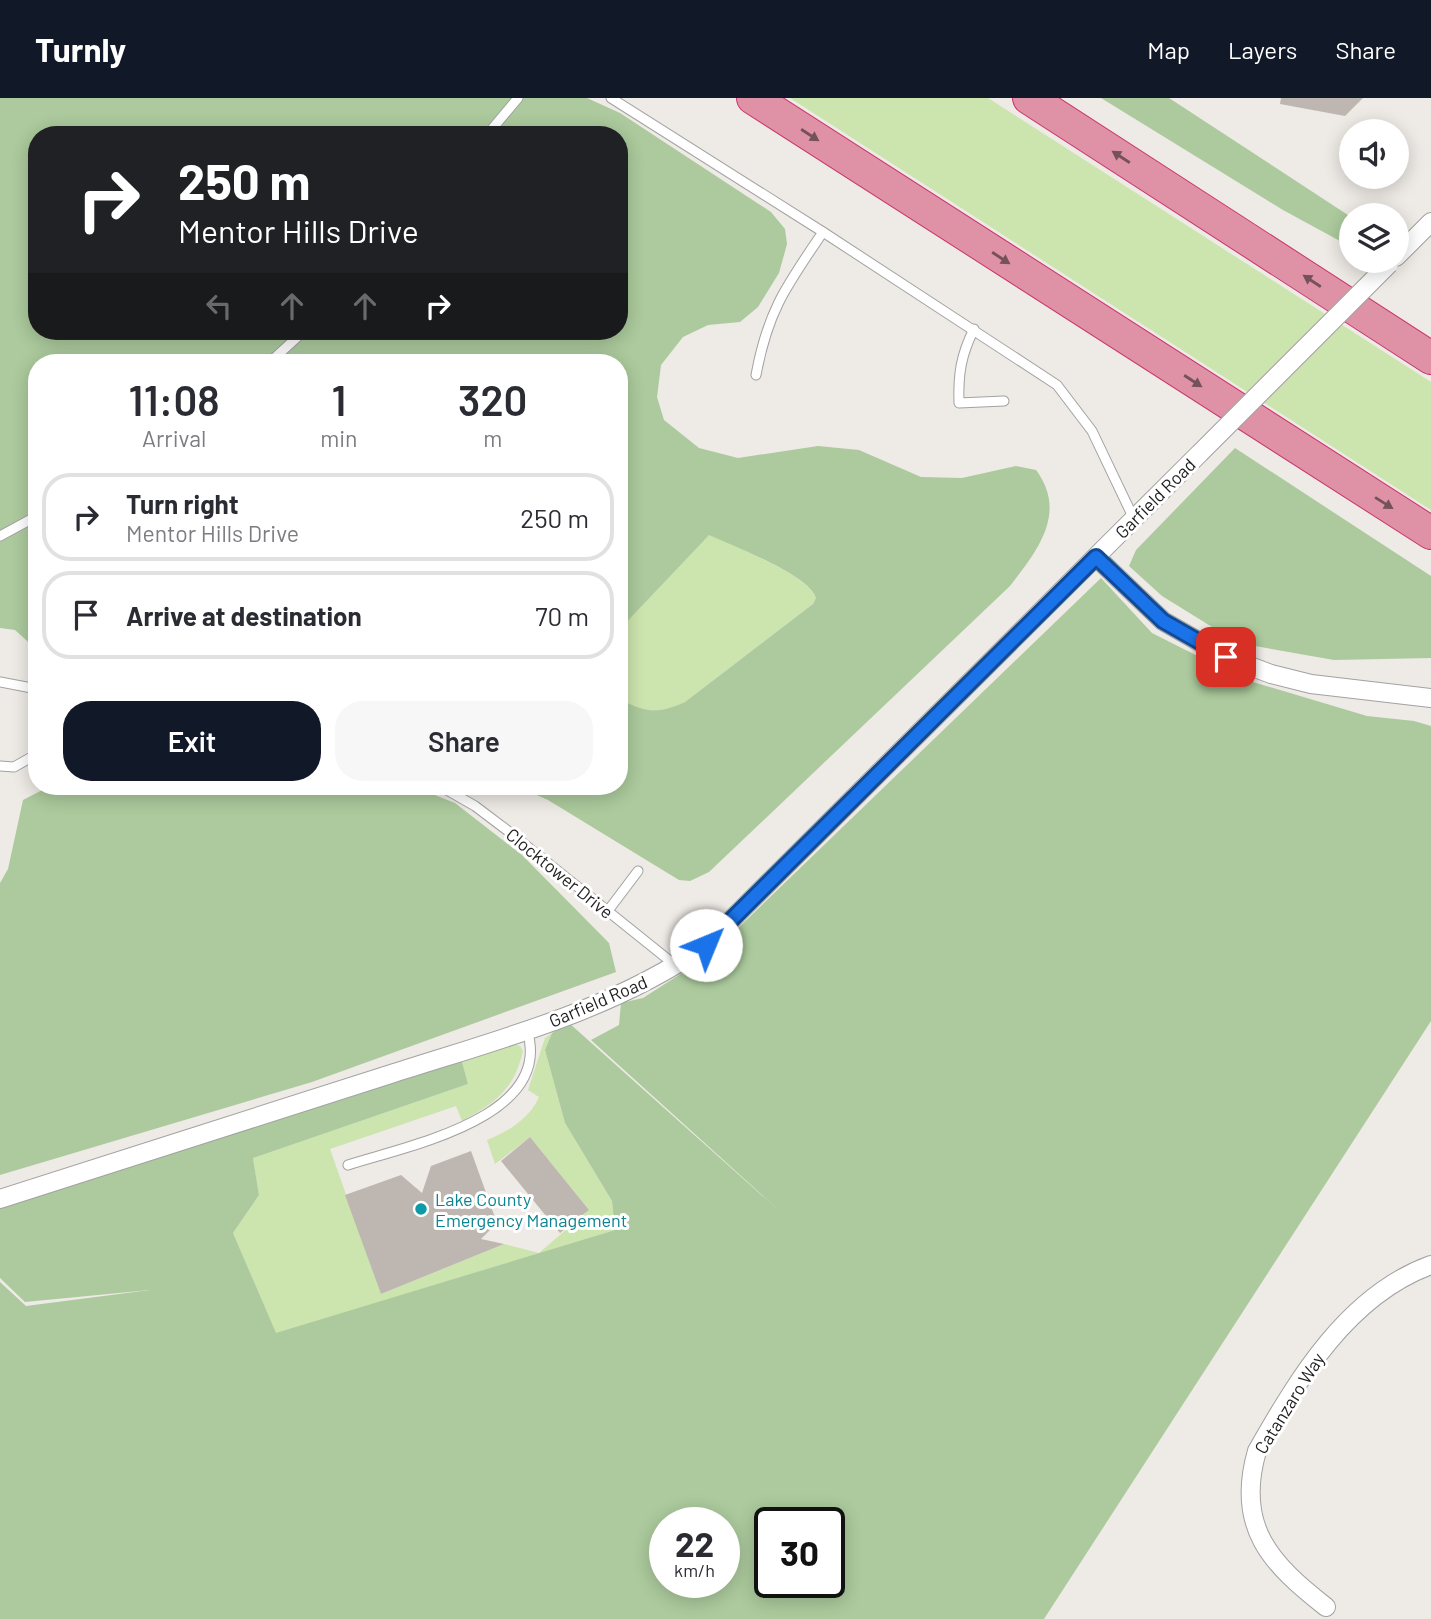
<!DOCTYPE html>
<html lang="en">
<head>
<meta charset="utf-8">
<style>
	:root { --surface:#fff; --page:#f7f7f7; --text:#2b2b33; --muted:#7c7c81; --line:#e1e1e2; --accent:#111827 }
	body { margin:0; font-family:Barlow,sans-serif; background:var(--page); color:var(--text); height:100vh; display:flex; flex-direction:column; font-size:26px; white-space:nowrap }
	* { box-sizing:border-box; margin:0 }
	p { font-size:23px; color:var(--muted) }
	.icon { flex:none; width:38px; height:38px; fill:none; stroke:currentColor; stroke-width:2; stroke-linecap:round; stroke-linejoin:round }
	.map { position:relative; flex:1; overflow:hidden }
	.side { position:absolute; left:28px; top:256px; width:600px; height:441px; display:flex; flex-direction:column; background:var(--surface); border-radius:28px; box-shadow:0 4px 18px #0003 }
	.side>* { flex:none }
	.banner { position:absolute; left:28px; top:28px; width:600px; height:214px; border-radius:28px; box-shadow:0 4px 18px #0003; background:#202124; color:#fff; overflow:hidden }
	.buttons { position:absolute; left:1339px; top:21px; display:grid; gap:14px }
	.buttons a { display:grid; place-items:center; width:70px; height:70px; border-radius:50%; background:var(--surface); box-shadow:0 4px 18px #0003; font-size:35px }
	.speed { position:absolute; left:649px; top:1409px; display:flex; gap:14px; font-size:35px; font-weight:700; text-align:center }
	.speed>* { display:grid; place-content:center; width:91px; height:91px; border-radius:50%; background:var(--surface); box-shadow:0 4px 18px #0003; line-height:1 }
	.speed small { font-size:18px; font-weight:400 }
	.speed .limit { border:4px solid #111; border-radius:10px; background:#fff; color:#111 }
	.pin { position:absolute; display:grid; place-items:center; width:60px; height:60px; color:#fff; margin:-30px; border-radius:14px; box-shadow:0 4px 10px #0006 }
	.me { position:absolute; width:77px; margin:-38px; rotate:45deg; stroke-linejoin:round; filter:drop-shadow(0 0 5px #0008) }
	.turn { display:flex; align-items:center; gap:24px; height:147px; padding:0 35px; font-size:32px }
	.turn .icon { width:91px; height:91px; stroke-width:2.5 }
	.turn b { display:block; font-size:49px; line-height:60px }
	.lanes { display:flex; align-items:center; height:66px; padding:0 35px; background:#0003; justify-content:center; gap:35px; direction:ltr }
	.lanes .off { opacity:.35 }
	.eta { display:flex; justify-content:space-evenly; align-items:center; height:119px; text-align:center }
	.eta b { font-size:42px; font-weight:600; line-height:49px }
	.cta { display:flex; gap:14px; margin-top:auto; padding:14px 35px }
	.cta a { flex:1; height:80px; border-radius:28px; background:var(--accent); color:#fff; font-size:28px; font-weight:600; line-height:80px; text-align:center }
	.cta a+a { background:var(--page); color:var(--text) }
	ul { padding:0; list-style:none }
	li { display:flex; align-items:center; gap:21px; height:88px; margin:0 14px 10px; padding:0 21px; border:4px solid var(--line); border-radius:28px }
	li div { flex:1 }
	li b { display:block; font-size:26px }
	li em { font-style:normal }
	header { display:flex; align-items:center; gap:42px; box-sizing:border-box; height:98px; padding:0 35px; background:var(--accent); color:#fff }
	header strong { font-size:33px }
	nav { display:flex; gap:38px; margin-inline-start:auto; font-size:24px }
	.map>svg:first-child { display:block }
</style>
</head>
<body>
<header>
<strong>Turnly</strong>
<nav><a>Map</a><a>Layers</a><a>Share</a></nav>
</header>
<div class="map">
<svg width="1431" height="1521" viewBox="0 0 1431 1521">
	<rect width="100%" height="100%" fill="#eeeae5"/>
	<!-- grass -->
	<g fill="#cce4ae">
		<polygon points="790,0 988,0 1431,284 1431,412"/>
		<path d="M 709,436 C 732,448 809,477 816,500 L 813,506 L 685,604 C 657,616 647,615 620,601 L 620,531 Z"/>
		<path d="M 552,935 L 545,952 L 565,1025 L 612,1103 L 615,1132 L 276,1236 L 233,1135 L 259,1097 L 253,1060 L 468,986 L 461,960 L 511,945 L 520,948 L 523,953 C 514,992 495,1005 462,1023 L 456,1008 L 330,1051 L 381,1196 L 504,1146 L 539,1155 L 589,1112 L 530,1039 L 495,1066 L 487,1042 C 508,1034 530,1020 539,999 L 528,992 L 545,940 Z"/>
	</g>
	<!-- forest -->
	<g fill="#acca9d" fill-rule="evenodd">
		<path d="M 0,0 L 587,0 L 620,15 L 771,114 L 785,131 L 787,146 L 779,175 L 758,209 L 740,224 L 708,227 L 683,239 L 661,267 L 657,299 L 664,322 L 699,350 L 738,360 L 818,348 L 859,352 L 921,379 L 962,380 L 1016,368 L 1036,372 C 1068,415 1037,453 1010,488 L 709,774 L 690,783 L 679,782 L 548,702 L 532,695 L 496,688 L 620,688 L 620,601 C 647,615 657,616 685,604 L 813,506 L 816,500 C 809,477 733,448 709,437 L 620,531 L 620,264 L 37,264 L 37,552 L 15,532 L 0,530 ZM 37,37 L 620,37 L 620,233 L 37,233 Z"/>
		<polygon points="1101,0 1169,0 1351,119 1351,149 1283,112"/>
		<polygon points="1235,350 1431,478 1431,560 1334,562 1238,545 1162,498 1129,468 1136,452"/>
		<path d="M 1101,480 L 1152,535 L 1243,581 L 1367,618 L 1414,623 L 1431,628 L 1431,923 L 1044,1521 L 0,1521 L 0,1184 L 26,1208 L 150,1192 L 25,1204 L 0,1180 L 0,1108 L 461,960 L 468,986 L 253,1060 L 259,1097 L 233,1135 L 276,1235 L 615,1132 L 612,1103 L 565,1025 L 545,952 L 552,935 L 569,925 L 784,1117 L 591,942 L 619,927 L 621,905 L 643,900 L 710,857 ZM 665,1424 L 724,1424 L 724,1484 L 665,1484 ZM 770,1424 L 830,1424 L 830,1484 L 770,1484 Z"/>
		<polygon points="50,688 412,688 455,705 522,757 609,845 616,874 312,984 0,1077 0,785 8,771 23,702"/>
	</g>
	<!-- building -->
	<g fill="#beb6b1">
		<polygon points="1281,0 1363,0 1345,18 1280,6"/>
		<polygon points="530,1039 589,1112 560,1135 501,1063"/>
		<polygon points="471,1053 497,1125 481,1141 504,1146 381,1196 345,1097 401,1077 422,1095 431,1068"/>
	</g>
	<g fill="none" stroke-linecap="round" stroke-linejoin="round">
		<defs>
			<g id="service">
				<polyline points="611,0 823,134 1057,287 1092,333 1134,421"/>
				<polyline points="487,37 518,0"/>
				<path d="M 974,231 C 961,257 958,276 959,305 L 1004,303"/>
				<polyline points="270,264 304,233"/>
				<path d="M 756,277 C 768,212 787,187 823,134"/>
				<polyline points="0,438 37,418"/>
				<polyline points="0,584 37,591"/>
				<polyline points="0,668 14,669 37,656"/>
				<polyline points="440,688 475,708 508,733 675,867"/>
				<polyline points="607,814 638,773"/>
				<path d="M 348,1067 C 406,1048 555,1020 527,932"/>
			</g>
			<g id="minor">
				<polyline points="1396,159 1431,124"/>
				<polyline points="1096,459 1163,523 1226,559 1271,576 1311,586 1431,600"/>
				<path d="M 0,1101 C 131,1059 263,1017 394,975 C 500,941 614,912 706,847 L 1200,355"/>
				<path d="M 1326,1509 C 1271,1466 1235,1429 1257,1353 C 1298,1281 1348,1197 1431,1167"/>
			</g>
			<g id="motorway">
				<polyline points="753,0 1431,435"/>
				<polyline points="1029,0 1431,260"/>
			</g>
		</defs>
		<!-- service casing -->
		<use href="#service" stroke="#a2a2a2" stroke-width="11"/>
		<!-- minor casing -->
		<use href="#minor" stroke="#a2a2a2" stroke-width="20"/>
		<!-- motorway casing -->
		<use href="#motorway" stroke="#cb336f" stroke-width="34"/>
		<!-- service -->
		<use href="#service" stroke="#fff" stroke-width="9"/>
		<!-- minor -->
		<use href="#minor" stroke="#fff" stroke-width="18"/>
		<!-- motorway -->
		<use href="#motorway" stroke="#df92a5" stroke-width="32"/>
		<defs>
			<polyline id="minor-bridge" points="1200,355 1389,166"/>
		</defs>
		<!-- minor-bridge casing -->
		<use href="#minor-bridge" stroke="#a2a2a2" stroke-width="20" stroke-linecap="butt"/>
		<!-- minor-bridge -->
		<use href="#minor-bridge" stroke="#fff" stroke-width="18"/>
	</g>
	<!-- one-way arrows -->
	<defs><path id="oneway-solid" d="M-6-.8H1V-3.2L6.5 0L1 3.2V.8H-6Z" transform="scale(1.75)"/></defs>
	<g fill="#75525b">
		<use href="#oneway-solid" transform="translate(810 37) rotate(33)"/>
		<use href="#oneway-solid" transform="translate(1121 59) rotate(-147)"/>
		<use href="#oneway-solid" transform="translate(1001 160) rotate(33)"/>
		<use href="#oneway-solid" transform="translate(1312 183) rotate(-147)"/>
		<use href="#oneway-solid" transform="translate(1193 283) rotate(33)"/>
		<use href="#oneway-solid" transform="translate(1384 405) rotate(32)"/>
	</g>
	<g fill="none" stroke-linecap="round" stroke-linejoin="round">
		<defs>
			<polyline id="route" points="706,847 1096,459 1163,523 1226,559"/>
		</defs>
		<!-- route casing -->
		<use href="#route" stroke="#114b97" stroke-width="18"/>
		<!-- route -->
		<use href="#route" stroke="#1a73e8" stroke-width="12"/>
	</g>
	<!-- markers -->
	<circle fill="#0f9aa8" stroke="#fff" stroke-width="2.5" cx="421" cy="1111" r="7"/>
	<g text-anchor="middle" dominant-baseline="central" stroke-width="6" stroke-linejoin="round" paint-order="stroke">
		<!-- street labels -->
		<g font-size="18" fill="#1e1e1e" stroke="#fff">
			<text transform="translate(1155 400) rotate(-45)">Garfield Road</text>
			<text transform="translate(560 775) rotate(39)">Clocktower Drive</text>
			<text transform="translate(598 903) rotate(-23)">Garfield Road</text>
			<text transform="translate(1289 1305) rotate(-58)">Catanzaro Way</text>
		</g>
		<!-- culture labels -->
		<g font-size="18" fill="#0d838f" stroke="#fff" text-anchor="start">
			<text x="435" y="1101">Lake County<tspan x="435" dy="21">Emergency Management</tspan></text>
		</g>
	</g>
</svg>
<div class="buttons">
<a><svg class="icon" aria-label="sound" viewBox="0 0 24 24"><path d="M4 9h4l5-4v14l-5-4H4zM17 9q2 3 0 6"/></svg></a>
<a><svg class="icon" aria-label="layers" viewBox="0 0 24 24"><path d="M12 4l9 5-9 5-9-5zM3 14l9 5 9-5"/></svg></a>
</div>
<div class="speed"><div>22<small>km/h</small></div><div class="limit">30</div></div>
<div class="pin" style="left:1226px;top:559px;background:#d93025"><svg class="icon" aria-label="arrive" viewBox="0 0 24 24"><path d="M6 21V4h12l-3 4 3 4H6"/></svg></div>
<svg class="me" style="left:706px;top:847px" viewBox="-20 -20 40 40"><circle r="19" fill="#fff"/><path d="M0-13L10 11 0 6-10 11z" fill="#1a73e8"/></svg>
<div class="banner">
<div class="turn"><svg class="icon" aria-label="right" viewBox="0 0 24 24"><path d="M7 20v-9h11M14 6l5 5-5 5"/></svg><div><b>250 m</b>Mentor Hills Drive</div></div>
<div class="lanes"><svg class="icon off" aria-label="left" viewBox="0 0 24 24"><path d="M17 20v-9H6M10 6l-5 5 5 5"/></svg><svg class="icon off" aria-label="ahead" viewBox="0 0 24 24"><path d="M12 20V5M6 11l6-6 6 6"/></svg><svg class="icon off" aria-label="ahead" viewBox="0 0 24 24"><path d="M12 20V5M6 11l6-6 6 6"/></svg><svg class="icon" aria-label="right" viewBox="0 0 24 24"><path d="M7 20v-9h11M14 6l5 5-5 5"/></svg></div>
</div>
<section class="side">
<div class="eta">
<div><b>11:08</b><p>Arrival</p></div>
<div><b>1</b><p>min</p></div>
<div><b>320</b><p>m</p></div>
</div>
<ul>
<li><svg class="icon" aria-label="right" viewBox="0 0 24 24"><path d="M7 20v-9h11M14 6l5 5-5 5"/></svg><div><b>Turn right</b><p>Mentor Hills Drive</p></div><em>250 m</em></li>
<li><svg class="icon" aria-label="arrive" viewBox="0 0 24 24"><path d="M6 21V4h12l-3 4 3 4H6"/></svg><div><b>Arrive at destination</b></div><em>70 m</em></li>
</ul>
<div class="cta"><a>Exit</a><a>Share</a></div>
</section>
</div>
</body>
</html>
